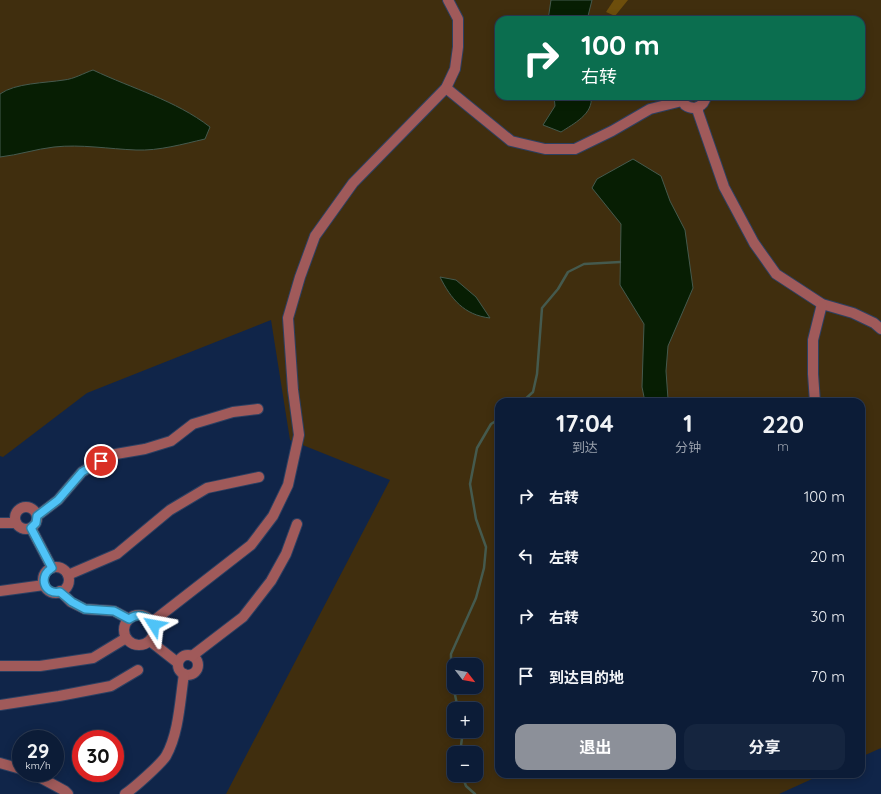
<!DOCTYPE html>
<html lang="zh">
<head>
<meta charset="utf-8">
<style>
	:root { --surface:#0c1c37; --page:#15253f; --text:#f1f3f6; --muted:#9aa1ad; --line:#2c3a52; --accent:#8c9099 }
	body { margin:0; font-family:Quicksand,"Noto Sans SC",sans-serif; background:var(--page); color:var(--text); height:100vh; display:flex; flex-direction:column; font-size:15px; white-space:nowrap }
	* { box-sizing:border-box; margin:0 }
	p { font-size:13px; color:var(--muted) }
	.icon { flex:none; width:22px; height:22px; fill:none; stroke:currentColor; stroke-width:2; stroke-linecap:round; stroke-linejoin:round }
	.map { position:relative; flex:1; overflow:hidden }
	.panel { position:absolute; left:495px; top:398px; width:370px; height:380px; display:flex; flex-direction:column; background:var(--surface); border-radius:12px; box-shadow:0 2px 10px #0003,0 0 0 1px var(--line) }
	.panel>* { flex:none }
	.banner { position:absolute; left:495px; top:16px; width:370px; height:84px; border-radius:12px; box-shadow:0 2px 10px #0003,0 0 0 1px var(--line); background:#0b6e4f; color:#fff; overflow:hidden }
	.needle { width:26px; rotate:121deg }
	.buttons { position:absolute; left:447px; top:658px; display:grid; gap:8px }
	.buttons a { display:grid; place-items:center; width:36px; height:36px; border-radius:8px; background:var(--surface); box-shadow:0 2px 10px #0003,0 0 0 1px var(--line); font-size:20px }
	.speed { position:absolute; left:12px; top:730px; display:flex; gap:8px; font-size:20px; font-weight:700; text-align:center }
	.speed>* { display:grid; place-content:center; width:52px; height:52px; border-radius:50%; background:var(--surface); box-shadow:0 2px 10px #0003,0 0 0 1px var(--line); line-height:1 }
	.speed small { font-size:10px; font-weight:400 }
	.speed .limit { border:6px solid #d22; background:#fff; color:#111 }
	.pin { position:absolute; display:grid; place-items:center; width:34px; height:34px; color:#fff; margin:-17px; border:2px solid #fff; border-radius:50%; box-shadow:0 1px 4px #0007 }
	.me { position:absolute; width:44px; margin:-22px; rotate:304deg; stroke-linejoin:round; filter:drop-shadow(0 0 3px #0008) }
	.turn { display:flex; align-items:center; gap:14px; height:84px; padding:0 20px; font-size:18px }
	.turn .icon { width:52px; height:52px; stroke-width:2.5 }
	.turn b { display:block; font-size:28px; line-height:34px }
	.eta { display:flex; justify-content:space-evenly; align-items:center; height:68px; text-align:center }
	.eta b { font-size:24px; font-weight:700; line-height:28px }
	.primary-button { display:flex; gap:8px; margin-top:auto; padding:8px 20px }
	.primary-button a { flex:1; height:46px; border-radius:12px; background:var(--accent); color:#fff; font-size:16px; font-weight:700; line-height:46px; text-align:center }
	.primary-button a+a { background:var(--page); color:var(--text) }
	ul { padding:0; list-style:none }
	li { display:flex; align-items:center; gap:12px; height:60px; padding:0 20px }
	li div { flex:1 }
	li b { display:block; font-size:15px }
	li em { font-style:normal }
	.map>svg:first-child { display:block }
</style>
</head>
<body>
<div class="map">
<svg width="881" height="794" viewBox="0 0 881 794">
	<rect width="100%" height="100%" fill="#102549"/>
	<!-- green -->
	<path fill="#402e0e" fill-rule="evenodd" d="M 0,0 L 881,0 L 881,748 L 861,757 L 861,402 L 499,402 L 499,774 L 823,774 L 779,794 L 226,794 L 390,480 L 290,440 L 271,320 L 87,393 L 3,457 L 0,456 ZM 499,20 L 861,20 L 861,96 L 499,96 ZM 454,665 L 476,665 L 476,687 L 454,687 ZM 454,709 L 476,709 L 476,731 L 454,731 ZM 454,753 L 476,753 L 476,775 L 454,775 Z"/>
	<!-- forest -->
	<polygon fill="#6d4e0c" points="614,0 628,0 615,16 606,12"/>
	<!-- water -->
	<g fill="#071e03" stroke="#455a4e">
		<polygon points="551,0 592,0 587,20 548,20"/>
		<path d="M 93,70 C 133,89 175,100 210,127 L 205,139 C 183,144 159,151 136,150 C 109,149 81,144 54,147 C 36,149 18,155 0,157 L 0,94 C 15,83 45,83 64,80 C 74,79 84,73 93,70 Z"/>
		<path d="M 554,96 L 591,96 C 594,114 573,124 561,132 L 543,125 L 555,106 Z"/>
		<polygon points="633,159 661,176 670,201 685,230 693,288 668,346 666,371 668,399 671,402 645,402 642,387 644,324 620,285 621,224 592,188 597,179"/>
		<path d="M 440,277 L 456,280 L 476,297 L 490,318 C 464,315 451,299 440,277 Z"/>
	</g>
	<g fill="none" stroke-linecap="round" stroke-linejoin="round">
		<!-- stream -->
		<g stroke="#455a4e" stroke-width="2.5">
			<polyline points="522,402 533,392 537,374 542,308 558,289 568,272 584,264 620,262"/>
			<polyline points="458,709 451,676 451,654 476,598 484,568 486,547 476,519 470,484 477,448 491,424 499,419"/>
			<polyline points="460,753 463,731"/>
			<polyline points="462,775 466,786 475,794"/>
		</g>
		<defs>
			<g id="minor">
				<polyline points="446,88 511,141 545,149 575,149 612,131 650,109 682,101"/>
				<path d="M 680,96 L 685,105 C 694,111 704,107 706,96"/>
				<polyline points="698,107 698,112 724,187 754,243 776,274 822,304 853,313 874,323 881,329"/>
				<polyline points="815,402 813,374 813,340 822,304"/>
				<circle cx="26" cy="518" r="11"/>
				<polyline points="37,516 58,500 82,472 110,455 145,449 171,441 193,424 233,412 258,409"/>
				<polyline points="0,523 16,523"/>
				<polyline points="31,528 52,568"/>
				<circle cx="56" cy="580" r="13"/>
				<polyline points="68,575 117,554 170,510 207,488 259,477"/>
				<polyline points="0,591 44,585"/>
				<polyline points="60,591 71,602 85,609 114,611 129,619"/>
				<circle cx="139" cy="630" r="15"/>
				<polyline points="152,622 251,545 273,516 288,485 299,435 293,390 288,318 300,277 315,236 353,183 446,88 455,69 458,47 458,19 448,0"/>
				<polyline points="150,641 178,663"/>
				<circle cx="188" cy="665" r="10"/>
				<polyline points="192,656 243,617 271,581 286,554 297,524"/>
				<polyline points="0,666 40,666 93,658 126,638"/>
				<polyline points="0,705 59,696 111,686 138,670"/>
				<polyline points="0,763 21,769"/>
				<polyline points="32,773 65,791 68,794"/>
				<path d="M 125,794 C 134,788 161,764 166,756 C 179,733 180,700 184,674"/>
			</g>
		</defs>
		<!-- minor casing -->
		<use href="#minor" stroke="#2c4062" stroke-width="12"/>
		<!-- minor -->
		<use href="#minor" stroke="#a05a5a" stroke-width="10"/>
	</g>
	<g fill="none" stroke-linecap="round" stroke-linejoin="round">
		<defs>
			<path id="route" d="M 101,461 L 82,472 L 58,500 L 37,516 L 36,523 L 31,528 L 52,568 C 38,576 44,595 60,592 L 72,602 L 85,609 L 114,611 L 129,619 C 138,613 148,615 154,625"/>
		</defs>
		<!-- route casing -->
		<use href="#route" stroke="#337fa1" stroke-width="10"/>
		<!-- route -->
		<use href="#route" stroke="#4fc3f7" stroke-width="7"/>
	</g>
</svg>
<div class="buttons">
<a><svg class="needle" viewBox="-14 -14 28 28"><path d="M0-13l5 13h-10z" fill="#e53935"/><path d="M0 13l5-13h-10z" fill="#9aa1ad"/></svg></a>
<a>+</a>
<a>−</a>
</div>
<div class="speed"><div>29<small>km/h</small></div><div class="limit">30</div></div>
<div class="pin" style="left:101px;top:461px;background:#d93025"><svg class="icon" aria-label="arrive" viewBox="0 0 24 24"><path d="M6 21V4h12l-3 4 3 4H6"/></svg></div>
<svg class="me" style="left:154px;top:625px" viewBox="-20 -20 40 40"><path d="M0-17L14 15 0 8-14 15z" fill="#4fc3f7" stroke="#fff" stroke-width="4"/></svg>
<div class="banner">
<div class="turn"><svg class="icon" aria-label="right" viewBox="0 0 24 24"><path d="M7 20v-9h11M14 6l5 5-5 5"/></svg><div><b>100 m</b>右转</div></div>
</div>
<section class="panel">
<div class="eta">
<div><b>17:04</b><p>到达</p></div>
<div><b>1</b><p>分钟</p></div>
<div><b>220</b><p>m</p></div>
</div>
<ul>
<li><svg class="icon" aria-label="right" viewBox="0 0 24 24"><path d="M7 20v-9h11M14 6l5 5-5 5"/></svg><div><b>右转</b></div><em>100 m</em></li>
<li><svg class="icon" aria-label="left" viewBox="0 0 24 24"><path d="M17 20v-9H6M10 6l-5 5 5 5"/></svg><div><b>左转</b></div><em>20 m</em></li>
<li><svg class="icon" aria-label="right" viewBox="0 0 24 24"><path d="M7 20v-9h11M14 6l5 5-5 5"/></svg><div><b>右转</b></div><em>30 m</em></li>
<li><svg class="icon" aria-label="arrive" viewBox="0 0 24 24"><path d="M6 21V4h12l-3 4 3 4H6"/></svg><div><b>到达目的地</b></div><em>70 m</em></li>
</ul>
<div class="primary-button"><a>退出</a><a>分享</a></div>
</section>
</div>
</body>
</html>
